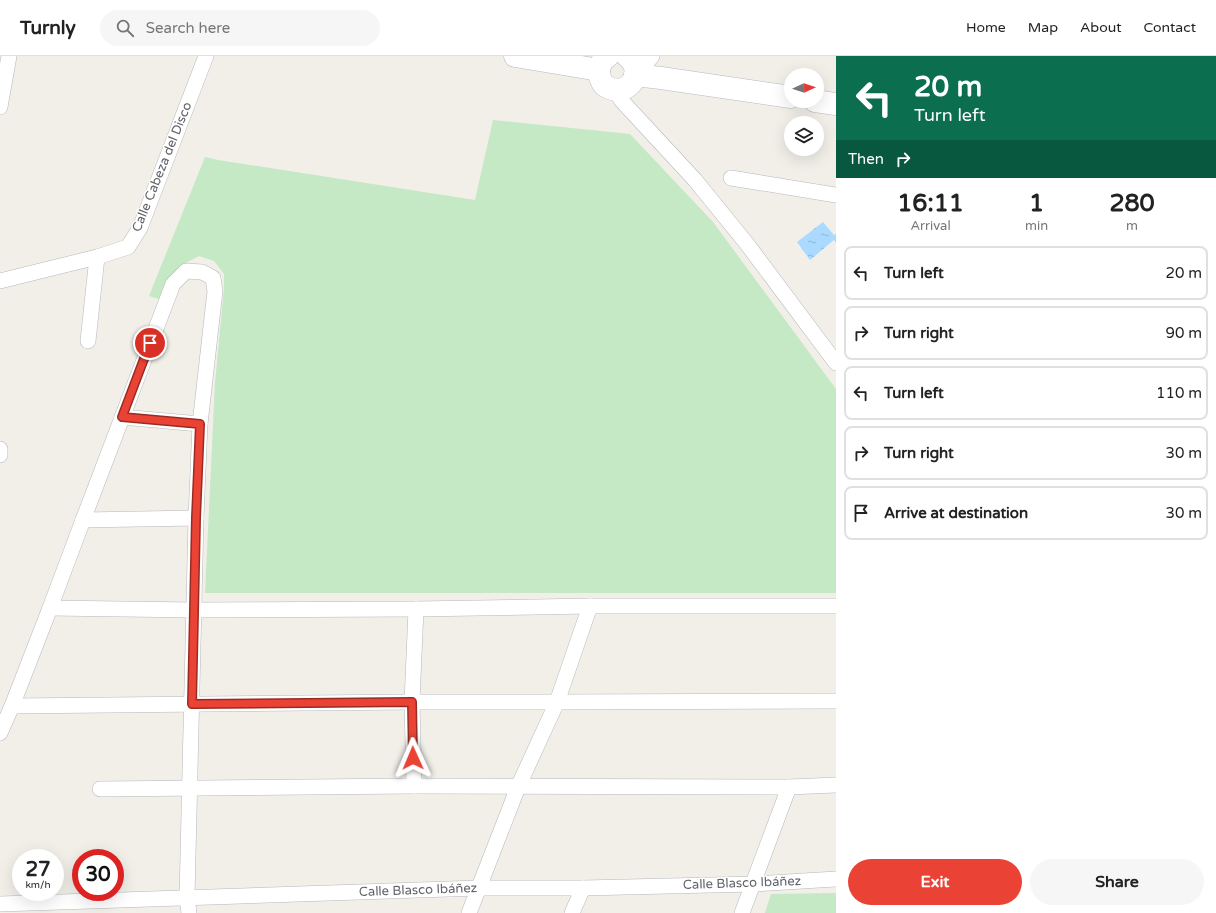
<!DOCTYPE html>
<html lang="en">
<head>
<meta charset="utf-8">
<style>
	:root { --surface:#fff; --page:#f6f6f6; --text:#222; --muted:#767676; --line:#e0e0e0; --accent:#ea4335 }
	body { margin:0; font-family:"Varela Round",sans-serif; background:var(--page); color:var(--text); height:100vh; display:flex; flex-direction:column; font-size:15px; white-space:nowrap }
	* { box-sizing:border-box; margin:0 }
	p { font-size:13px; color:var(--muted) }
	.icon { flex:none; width:22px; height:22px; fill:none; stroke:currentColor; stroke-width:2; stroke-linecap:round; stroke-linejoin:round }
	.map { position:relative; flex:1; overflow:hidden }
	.sheet { display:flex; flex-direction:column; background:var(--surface); width:380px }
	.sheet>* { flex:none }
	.guide { background:#0b6e4f; color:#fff; overflow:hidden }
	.needle { width:26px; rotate:87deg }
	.fabs { position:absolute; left:784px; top:12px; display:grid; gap:8px }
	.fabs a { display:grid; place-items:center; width:40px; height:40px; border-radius:50%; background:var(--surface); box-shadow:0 4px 16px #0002; font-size:20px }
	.speed { position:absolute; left:12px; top:793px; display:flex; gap:8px; font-size:20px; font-weight:700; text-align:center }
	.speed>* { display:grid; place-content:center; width:52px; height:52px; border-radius:50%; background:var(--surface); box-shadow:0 4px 16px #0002; line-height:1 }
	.speed small { font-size:10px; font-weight:400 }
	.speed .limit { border:6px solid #d22; background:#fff; color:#111 }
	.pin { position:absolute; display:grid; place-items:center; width:34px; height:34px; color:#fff; margin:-17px; border:2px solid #fff; border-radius:50%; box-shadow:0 1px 4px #0007 }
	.me { position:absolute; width:44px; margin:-22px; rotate:359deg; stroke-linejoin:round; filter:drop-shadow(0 0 3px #0008) }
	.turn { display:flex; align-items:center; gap:14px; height:84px; padding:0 12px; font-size:18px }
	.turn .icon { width:52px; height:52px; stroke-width:2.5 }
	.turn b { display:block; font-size:28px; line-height:34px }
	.then { display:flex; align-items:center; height:38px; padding:0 12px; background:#0003; gap:8px; font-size:15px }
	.eta { display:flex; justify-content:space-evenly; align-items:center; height:68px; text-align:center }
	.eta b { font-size:24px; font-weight:700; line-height:28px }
	.action { display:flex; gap:8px; margin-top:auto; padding:8px 12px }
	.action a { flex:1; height:46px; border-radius:24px; background:var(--accent); color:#fff; font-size:16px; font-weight:700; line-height:46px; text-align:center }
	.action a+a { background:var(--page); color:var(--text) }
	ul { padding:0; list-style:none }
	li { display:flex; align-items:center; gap:12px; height:54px; margin:0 8px 6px; padding:0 4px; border:2px solid var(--line); border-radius:8px }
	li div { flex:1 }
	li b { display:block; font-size:15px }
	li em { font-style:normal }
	header { display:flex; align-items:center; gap:24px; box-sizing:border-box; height:56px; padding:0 20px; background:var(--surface); border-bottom:1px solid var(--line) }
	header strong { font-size:19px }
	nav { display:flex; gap:22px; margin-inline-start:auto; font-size:14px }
	.search { width:280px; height:36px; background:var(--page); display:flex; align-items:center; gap:10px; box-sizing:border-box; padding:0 14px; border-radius:22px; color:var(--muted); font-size:15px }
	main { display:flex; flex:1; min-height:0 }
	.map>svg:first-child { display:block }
</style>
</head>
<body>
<header>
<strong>Turnly</strong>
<div class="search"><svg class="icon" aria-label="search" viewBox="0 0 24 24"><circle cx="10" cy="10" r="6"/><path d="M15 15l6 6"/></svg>Search here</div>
<nav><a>Home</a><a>Map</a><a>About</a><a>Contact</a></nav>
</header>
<main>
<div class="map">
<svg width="836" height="857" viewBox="0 0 836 857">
	<defs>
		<pattern id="water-ripples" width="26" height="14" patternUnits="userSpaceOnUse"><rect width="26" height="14" fill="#aadaff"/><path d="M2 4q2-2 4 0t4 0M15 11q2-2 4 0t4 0" fill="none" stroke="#8eb4d2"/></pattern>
	</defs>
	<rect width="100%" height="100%" fill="#f1efe8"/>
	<!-- green -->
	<g fill="#c5e8c5">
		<path d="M 493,64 L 630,78 L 713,166 L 836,333 L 836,537 L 205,537 L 215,327 L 224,232 L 224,218 L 214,205 L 199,200 C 175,212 170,219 159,243 L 149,240 L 205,101 L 218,104 L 475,144 Z"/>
		<polygon points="836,837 836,857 765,857 771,838"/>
	</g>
	<!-- water -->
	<polygon fill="url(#water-ripples)" points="823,166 834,179 836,178 836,186 834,184 810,204 797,186"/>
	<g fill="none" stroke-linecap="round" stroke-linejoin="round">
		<defs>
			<g id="minor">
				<polyline points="635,11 649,4 652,0"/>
				<polyline points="616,34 621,44 695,124 747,188 836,307"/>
				<polyline points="0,51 9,0"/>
				<polyline points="731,122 836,139"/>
				<polyline points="0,225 97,201 128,191 140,172 206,0"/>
				<polyline points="88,285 97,201"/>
				<polyline points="122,361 200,368"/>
				<polyline points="0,393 0,399"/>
				<polyline points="83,464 173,228 186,215 202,216 213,222 215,235 200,368 196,462"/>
				<polyline points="12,650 412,646 557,646 590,550"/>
				<polyline points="0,677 12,650 50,552"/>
				<polyline points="414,730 412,646 416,553"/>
				<polyline points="100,733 414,730 789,731 836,729"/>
				<polyline points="0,848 479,832 583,832 754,828 836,823"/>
				<path d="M 189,857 L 187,841 C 190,715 193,588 196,462 L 83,464 L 50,552 L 194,554 L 416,553 L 590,550 L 836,550"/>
				<polyline points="469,857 518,731 557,646 836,645"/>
				<polyline points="572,857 583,832"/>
				<polyline points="742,857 789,731"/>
			</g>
			<g id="secondary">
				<polyline points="515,0 599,14"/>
				<path d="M 608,0 C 597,7 597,20 604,29 C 626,45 648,17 627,0"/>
				<polyline points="635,19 661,22 791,41"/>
				<polyline points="815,45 836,48"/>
			</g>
		</defs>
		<!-- minor casing -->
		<use href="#minor" stroke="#b5b8bc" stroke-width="16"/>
		<!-- secondary casing -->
		<use href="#secondary" stroke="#b6babf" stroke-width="23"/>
		<!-- minor -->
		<use href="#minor" stroke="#fff" stroke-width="15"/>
		<!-- secondary -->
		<use href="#secondary" stroke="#fff" stroke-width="22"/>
	</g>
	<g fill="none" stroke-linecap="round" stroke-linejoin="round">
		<defs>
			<polyline id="route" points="150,287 122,361 200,368 196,462 192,648 412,646 413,702"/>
		</defs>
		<!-- route casing -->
		<use href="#route" stroke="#982c22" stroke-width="10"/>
		<!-- route -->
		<use href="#route" stroke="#ea4335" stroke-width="7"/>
	</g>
	<g text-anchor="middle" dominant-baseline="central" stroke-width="3" stroke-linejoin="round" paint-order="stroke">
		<!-- street labels -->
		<g font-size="13" fill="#5f6368" stroke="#fff">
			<text transform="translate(162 111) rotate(-68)">Calle Cabeza del Disco</text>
			<text transform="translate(742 827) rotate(-2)">Calle Blasco Ibáñez</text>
			<text transform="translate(418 834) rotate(-2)">Calle Blasco Ibáñez</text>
		</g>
	</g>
</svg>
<div class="fabs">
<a><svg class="needle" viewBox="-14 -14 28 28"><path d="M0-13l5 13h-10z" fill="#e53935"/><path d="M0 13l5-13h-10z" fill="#767676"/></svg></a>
<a><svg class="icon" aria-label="layers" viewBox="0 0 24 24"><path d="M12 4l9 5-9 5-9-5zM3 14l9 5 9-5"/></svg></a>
</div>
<div class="speed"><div>27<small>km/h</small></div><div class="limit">30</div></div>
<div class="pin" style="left:150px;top:287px;background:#d93025"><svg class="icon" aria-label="arrive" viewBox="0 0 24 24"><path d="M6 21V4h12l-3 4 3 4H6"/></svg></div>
<svg class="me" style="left:413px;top:702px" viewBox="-20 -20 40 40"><path d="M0-17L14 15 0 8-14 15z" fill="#ea4335" stroke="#fff" stroke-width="4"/></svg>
</div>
<section class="sheet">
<div class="guide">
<div class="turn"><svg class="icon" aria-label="left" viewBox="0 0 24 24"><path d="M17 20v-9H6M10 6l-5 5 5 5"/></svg><div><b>20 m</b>Turn left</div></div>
<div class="then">Then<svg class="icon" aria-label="right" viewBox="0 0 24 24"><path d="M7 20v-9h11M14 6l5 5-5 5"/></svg></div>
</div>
<div class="eta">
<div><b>16:11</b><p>Arrival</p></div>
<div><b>1</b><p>min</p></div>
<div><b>280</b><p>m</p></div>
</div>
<ul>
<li><svg class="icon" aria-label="left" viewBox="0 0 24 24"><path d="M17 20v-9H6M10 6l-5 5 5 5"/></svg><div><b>Turn left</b></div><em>20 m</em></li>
<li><svg class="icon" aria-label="right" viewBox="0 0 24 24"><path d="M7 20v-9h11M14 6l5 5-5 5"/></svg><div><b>Turn right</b></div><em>90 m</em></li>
<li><svg class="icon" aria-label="left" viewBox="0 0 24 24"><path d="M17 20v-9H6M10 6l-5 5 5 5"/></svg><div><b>Turn left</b></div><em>110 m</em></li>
<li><svg class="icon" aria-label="right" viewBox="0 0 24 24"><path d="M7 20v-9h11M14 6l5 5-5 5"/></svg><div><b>Turn right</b></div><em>30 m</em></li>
<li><svg class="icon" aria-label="arrive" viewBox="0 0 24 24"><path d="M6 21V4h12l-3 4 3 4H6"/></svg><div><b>Arrive at destination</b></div><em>30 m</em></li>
</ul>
<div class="action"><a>Exit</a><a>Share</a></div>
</section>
</main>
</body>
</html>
